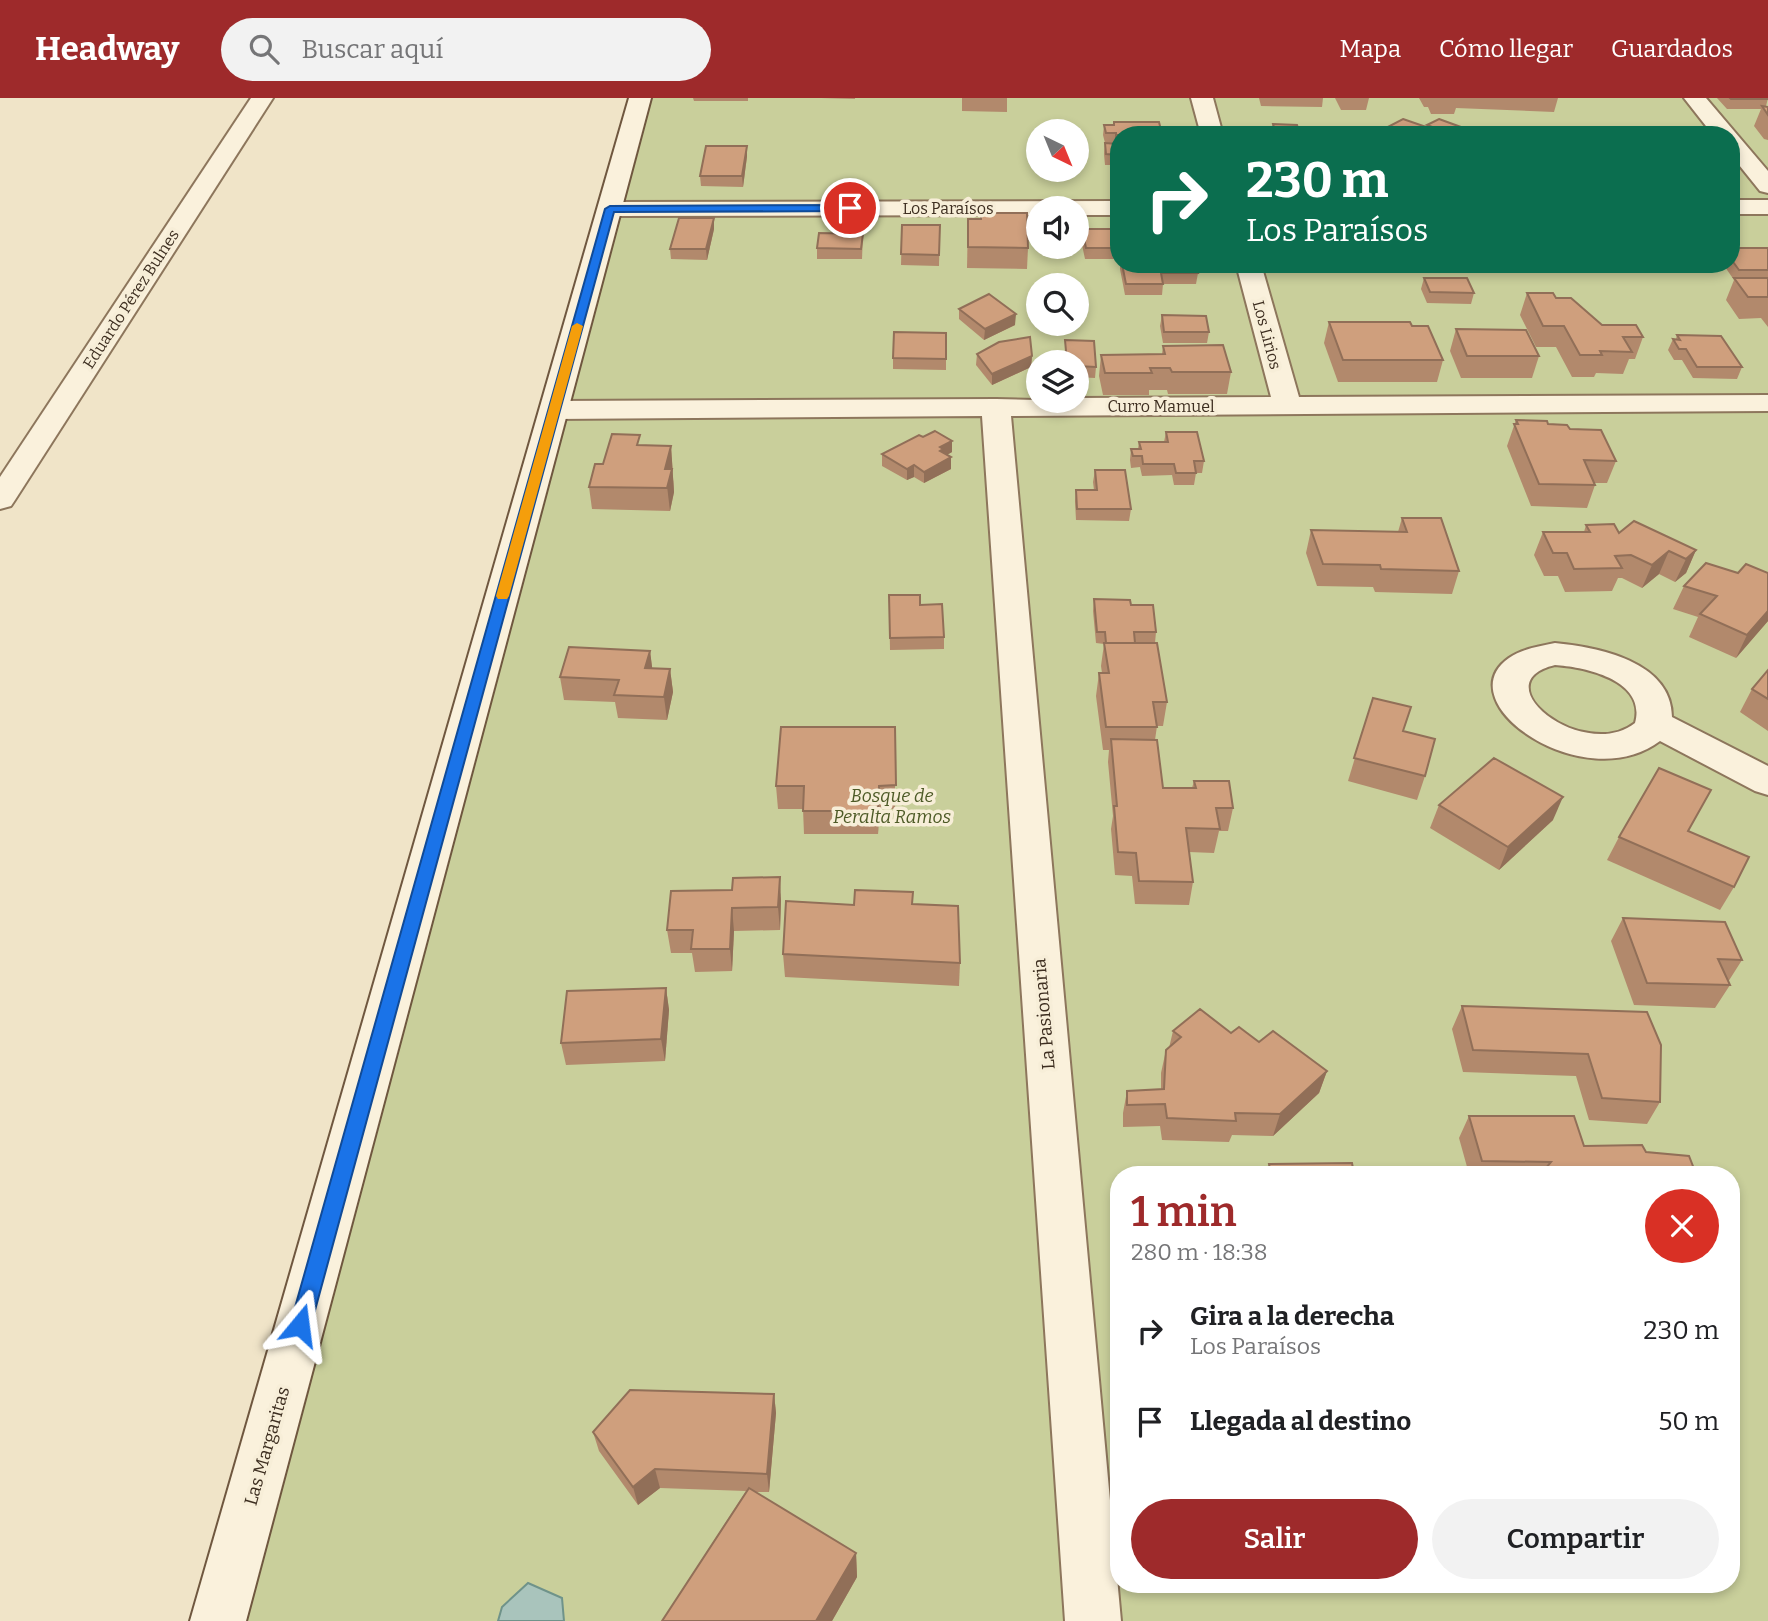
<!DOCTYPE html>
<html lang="es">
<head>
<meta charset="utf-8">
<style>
	:root { --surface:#fff; --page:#f2f2f2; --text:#202124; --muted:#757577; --accent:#9e2a2b }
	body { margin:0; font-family:Bitter,serif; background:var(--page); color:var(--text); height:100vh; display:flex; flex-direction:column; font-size:26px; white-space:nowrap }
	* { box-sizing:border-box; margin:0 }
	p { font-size:23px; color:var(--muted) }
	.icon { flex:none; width:38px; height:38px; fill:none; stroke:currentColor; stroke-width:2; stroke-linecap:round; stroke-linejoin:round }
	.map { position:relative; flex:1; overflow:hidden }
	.sheet { position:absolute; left:1110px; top:1068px; width:630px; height:427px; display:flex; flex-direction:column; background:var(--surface); border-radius:28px; box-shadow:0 4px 10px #0003 }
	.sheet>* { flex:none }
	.hud { position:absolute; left:1110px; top:28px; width:630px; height:147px; border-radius:28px; box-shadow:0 4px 10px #0003; background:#0b6e4f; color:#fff; overflow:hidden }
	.needle { width:46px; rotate:137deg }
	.buttons { position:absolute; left:1026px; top:21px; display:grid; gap:14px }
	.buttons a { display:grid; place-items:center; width:63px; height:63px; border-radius:50%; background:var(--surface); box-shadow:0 4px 10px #0003; font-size:35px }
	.pin { position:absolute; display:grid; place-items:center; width:60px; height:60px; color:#fff; margin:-30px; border:4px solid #fff; border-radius:50%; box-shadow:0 2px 7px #0007 }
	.me { position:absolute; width:77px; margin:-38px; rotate:16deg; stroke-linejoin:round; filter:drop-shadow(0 0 5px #0008) }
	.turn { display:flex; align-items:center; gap:24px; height:147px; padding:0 21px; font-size:32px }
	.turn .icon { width:91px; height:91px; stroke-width:2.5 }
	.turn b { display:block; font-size:49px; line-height:60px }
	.round { display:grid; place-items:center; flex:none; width:74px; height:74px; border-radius:37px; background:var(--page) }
	.overview { display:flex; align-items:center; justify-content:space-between; height:119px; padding:0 21px }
	h1 { font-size:42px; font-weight:600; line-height:52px; color:var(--accent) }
	.primary-button { display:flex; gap:14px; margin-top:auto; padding:14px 21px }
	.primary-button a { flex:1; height:80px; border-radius:42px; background:var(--accent); color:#fff; font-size:28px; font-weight:600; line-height:80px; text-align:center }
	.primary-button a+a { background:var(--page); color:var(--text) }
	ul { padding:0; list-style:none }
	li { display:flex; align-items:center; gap:21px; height:91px; padding:0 21px }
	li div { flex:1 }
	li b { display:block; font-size:26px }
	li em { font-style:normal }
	header { display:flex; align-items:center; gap:42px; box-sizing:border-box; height:98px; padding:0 35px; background:var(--accent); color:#fff }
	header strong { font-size:33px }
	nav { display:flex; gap:38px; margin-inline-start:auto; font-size:24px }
	.search { width:490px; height:63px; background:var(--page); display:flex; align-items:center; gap:18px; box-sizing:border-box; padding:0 24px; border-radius:38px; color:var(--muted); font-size:26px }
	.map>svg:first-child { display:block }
</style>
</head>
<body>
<header>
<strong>Headway</strong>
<div class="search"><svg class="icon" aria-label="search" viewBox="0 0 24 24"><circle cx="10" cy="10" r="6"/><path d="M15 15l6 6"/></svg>Buscar aquí</div>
<nav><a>Mapa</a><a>Cómo llegar</a><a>Guardados</a></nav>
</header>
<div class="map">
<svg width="1768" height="1523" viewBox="0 0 1768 1523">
	<rect width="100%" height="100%" fill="#f0e4c8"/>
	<!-- green -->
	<path fill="#c9cf9b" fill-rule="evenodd" d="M 640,0 L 1768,0 L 1768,1523 L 218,1523 ZM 1038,33 L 1076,33 L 1076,72 L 1038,72 ZM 1118,37 L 1731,37 L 1731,166 L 1118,166 ZM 1038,110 L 1076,110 L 1076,149 L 1038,149 ZM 1038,187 L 1076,187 L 1076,226 L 1038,226 ZM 1038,264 L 1076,264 L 1076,303 L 1038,303 ZM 1118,1076 L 1731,1076 L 1731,1486 L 1118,1486 Z"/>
	<!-- water -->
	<polygon fill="#a9c4bc" stroke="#6f938a" stroke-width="2" points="528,1485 562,1500 564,1523 498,1523 502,1509"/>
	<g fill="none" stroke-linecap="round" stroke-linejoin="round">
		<defs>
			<g id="street">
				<polygon points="251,0 273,0 15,402 11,408 0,411 0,379"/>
				<polygon points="1191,0 1213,0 1223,37 1201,37"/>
				<polygon points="1684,0 1706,0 1768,73 1768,95 1760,93 1731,57 1731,37 1713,37"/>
				<rect x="1731" y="102" width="37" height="14"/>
				<polygon points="1118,103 1118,117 1076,117 1076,110 1038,110 1038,117 610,118 602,116 598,111 602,106 610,104"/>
				<polygon points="1236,166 1261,166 1299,299 1768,297 1768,313 1011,318 1121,1523 1065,1523 982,318 554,321 544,318 540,312 544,306 554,303 996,301 1076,303 1076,300 1271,299"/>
				<path d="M 1555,545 C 1597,549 1672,563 1672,619 L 1768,668 L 1768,697 L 1755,693 L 1660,643 C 1585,700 1445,605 1509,560 C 1522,551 1540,548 1555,545 ZM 1555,567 C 1585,569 1647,582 1635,625 C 1584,665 1480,585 1555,567 Z"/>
			</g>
			<polygon id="secondary" points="629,0 651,0 246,1523 190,1523"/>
		</defs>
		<!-- street casing -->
		<use href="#street" stroke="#8d765c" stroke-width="4"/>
		<!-- secondary casing -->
		<use href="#secondary" stroke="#6f573f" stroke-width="4"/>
		<!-- street -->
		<use href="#street" fill="#faf1dc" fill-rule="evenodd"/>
		<!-- secondary -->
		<use href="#secondary" fill="#faf1dc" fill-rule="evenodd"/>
	</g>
	<!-- wall -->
	<g fill="#b2896c">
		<polygon points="693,0 748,0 748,3 694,3"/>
		<polygon points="821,0 855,0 855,1"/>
		<polygon points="962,0 1007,0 1007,14 962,13"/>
		<polygon points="1259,0 1323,0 1322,9 1261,8"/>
		<polygon points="1335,0 1369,0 1366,12 1341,12"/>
		<polygon points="1419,0 1558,0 1554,14 1456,10 1454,16 1431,16 1428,9 1424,9"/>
		<polygon points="1717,0 1768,0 1766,8 1768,9 1768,42 1764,41 1754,28 1761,11 1727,11"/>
		<polygon points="1273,26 1300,37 1271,37"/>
		<polygon points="1104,27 1161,32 1160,37 1118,37 1118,67 1105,67 1104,56 1105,45 1115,46 1115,45 1105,45 1103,37"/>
		<polygon points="1427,27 1472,33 1471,37 1367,37 1367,33 1426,29"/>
		<polygon points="747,48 747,58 743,89 701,88 700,78"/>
		<polygon points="714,120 714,131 707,162 671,161 670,151"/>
		<polygon points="968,121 1028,150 1027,171 967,170"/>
		<polygon points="902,127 940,127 939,168 901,167"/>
		<polygon points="1082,131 1118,131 1118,161 1085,161 1081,142"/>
		<polygon points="863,136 862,161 817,161 817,150"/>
		<polygon points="1731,150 1768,150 1768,229 1761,220 1739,221 1726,202 1734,182 1723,166 1731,166"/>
		<polygon points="1120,166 1195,166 1198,175 1196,186 1163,186 1162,197 1125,197 1120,171"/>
		<polygon points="1596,166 1614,166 1607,171"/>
		<polygon points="1424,180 1474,195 1471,206 1427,205 1421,191"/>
		<polygon points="1527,195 1556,200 1602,227 1643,239 1635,261 1629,261 1623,276 1596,275 1594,279 1572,279 1556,249 1536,249 1520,217"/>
		<polygon points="959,211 1015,227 984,242 959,221"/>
		<polygon points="1162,217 1209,234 1207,245 1163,245 1160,228"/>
		<polygon points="1329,224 1443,262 1437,284 1338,284 1324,245"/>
		<polygon points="1456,231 1539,258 1532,280 1461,280 1450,253"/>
		<polygon points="946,235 946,272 893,271 893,260"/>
		<polygon points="1677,237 1742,269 1737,281 1693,280 1682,262 1674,262 1668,252 1673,241 1676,241"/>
		<polygon points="1065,242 1096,269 1095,280 1076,279 1076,264 1065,264"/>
		<polygon points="1163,248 1231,274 1227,296 1168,296 1167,292 1149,292 1149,297 1103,297 1099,278 1101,257 1162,256"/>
		<polygon points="977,256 1032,258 1031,269 992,287 976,267"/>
		<polygon points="1516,322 1548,326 1570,331 1616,363 1607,385 1594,385 1595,387 1587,410 1531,408 1507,348"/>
		<polygon points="1166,334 1204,363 1202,375 1196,375 1194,387 1174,387 1172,377 1142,378 1140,369 1131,370 1130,362 1131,351 1138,351 1139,344 1164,344"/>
		<polygon points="923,339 952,343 952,354 947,357 951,371 924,385 914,379 907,382 882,368 882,356"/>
		<polygon points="641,347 671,348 674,394 670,413 592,411 589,389 603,366"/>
		<polygon points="1095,372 1131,411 1129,423 1076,422 1075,403 1076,392 1094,392 1093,384"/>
		<polygon points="1402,420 1459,473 1452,496 1375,494 1373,489 1317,488 1306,455 1311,432 1398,434"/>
		<polygon points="1586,427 1619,435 1696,452 1686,475 1675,484 1659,476 1642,490 1622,480 1618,480 1612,493 1565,494 1558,478 1544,478 1534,457 1543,434 1584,434"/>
		<polygon points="1738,475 1768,475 1768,523 1736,560 1689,539 1698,519 1673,511 1684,488"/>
		<polygon points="889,497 920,507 944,539 944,551 890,552"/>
		<polygon points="1094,501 1131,507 1156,534 1155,545 1167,604 1163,628 1157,628 1155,642 1163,690 1192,690 1194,683 1233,710 1228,733 1219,733 1214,755 1189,754 1193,784 1189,807 1135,806 1132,778 1115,777 1111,731 1113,718 1108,664 1109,652 1103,652 1096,598 1099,575 1102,575 1101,568 1104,546 1096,545 1093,513"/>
		<polygon points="650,553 652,570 670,571 673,594 667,622 618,620 615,604 564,602 560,579"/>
		<polygon points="1768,572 1768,633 1740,614 1752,591"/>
		<polygon points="1373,600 1403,633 1425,678 1417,702 1348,683"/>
		<polygon points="895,629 895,711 879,711 878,736 804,736 803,711 778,711 776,688"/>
		<polygon points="1439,707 1553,722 1499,772 1430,730"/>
		<polygon points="1689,733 1734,789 1720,812 1607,762 1619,739"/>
		<polygon points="671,793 781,802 780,832 734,833 732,873 695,874 692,855 671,855 667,832"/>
		<polygon points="854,807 960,865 959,888 785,879 783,856"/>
		<polygon points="1623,820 1742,862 1728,884 1730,887 1715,910 1634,907 1611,843"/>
		<polygon points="666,890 669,912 665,963 566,967 561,945"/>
		<polygon points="1462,908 1647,914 1660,1004 1647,1026 1589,1022 1576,978 1463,974 1452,931"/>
		<polygon points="1173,933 1231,935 1259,944 1327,973 1319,995 1273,1038 1232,1037 1229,1044 1162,1042 1160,1028 1123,1029 1123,1015 1127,993 1161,991 1161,975 1166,952 1169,950"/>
		<polygon points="1469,1018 1584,1048 1646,1054 1696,1076 1469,1076 1459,1040"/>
		<polygon points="1269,1066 1354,1076 1266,1076"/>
		<polygon points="774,1296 776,1315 769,1394 755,1394 856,1455 857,1479 832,1523 662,1523 746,1393 660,1390 638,1407 599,1353 593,1334"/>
	</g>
	<!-- shaded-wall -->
	<g fill="#916f58">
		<polygon points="747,48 747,58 743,89 742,78"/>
		<polygon points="714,120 714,131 707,162 706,151"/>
		<polygon points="1016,216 1015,227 984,242 985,231"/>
		<polygon points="1032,258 1031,269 992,287 992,276"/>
		<polygon points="952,343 952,354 943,359 943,362 940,349"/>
		<polygon points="671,348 674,394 670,413 665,371"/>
		<polygon points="951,359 951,371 924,385 924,374"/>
		<polygon points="914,367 914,379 907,382 907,371"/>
		<polygon points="1696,452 1686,475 1675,484 1686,461"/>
		<polygon points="1669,453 1659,476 1642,490 1652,467"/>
		<polygon points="1768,513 1768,523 1736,560 1747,537"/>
		<polygon points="650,553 653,576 645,570"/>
		<polygon points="670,571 673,594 667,622 664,599"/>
		<polygon points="879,688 879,711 878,736 878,713"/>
		<polygon points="1563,699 1553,722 1499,772 1508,749"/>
		<polygon points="780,779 781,802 780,832 778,809"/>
		<polygon points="732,810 734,833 732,873 730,851"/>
		<polygon points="666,890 669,912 665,963 661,941"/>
		<polygon points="1327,973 1319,995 1273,1038 1280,1016"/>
		<polygon points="774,1296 776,1315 769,1394 767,1376"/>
		<polygon points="655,1371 660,1390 638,1407 633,1389"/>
		<polygon points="856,1455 857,1479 832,1523 816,1523"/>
	</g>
	<!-- building -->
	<g fill="#cf9f7d" stroke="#916f58" stroke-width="2">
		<polygon points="1730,0 1768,0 1768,1 1731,1"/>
		<polygon points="1762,8 1768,9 1768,17"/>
		<polygon points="1403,21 1435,32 1427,37 1369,37 1367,33 1386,30"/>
		<polygon points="1439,21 1472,33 1465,37 1453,37 1427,27"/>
		<polygon points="1114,24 1159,24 1161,32 1144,32 1144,37 1118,37 1118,40 1116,40 1116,35 1106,35 1104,27 1114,27"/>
		<polygon points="1273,26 1297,27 1300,37 1276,37"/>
		<polygon points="1105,45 1118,46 1118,57 1106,56"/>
		<polygon points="706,48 747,48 742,78 700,78"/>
		<polygon points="981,115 1027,115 1028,150 968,149 968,121 981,121"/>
		<polygon points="679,120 714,120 706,151 670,151"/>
		<polygon points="902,127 940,127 939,157 901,156"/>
		<polygon points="1082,131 1118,131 1118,150 1086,150"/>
		<polygon points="819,135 863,136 861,151 817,150"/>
		<polygon points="1731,150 1768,150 1768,172 1739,172 1731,161"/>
		<polygon points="1122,166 1195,166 1198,175 1161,175 1163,186 1126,186"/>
		<polygon points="1424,180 1467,180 1474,195 1430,194"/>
		<polygon points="1734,180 1768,180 1768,199 1748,199"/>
		<polygon points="1527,195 1553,195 1556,200 1571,200 1602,227 1636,227 1643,239 1623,239 1632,254 1600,253 1602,257 1580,257 1564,228 1543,228"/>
		<polygon points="989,196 1016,216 985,231 959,211"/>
		<polygon points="1162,217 1206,218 1209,234 1164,234"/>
		<polygon points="1329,224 1410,224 1412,228 1428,228 1443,262 1343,262"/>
		<polygon points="1456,231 1526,232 1539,258 1467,258"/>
		<polygon points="894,234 946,235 946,261 893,260"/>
		<polygon points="1677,237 1721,238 1742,269 1697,269 1686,251 1679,251 1673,241 1680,242"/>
		<polygon points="1030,239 1032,258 992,276 977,256 999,244"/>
		<polygon points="1065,242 1094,243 1096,269 1076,268 1076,264 1067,264"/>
		<polygon points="1223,247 1231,274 1172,274 1170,270 1150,270 1152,275 1105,275 1101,257 1165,256 1163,248"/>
		<polygon points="1516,322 1547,323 1548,326 1567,327 1570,331 1601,332 1616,363 1584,362 1595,387 1539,386 1514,326 1518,326"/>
		<polygon points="935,333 952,343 940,349 943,351 940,353 951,359 924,374 914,367 907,371 882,356 919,337 923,339"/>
		<polygon points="1166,334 1197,334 1204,363 1194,363 1196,375 1176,375 1174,366 1143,366 1142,358 1133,358 1131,351 1141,351 1139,344 1168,344"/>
		<polygon points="612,336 640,337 637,347 671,348 665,371 672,371 667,390 589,389 595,366 603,366"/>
		<polygon points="1095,372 1125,372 1131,411 1077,411 1076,392 1097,392"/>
		<polygon points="1402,420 1441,420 1459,473 1381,471 1380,467 1323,466 1311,432 1407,434"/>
		<polygon points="1634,423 1696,452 1686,461 1669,453 1652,467 1631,457 1615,458 1622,470 1574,471 1567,455 1553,455 1543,434 1590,434 1586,427 1614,426 1619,435"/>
		<polygon points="1706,465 1738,475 1746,466 1768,475 1768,513 1747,537 1700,516 1717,498 1684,488"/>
		<polygon points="889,497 920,497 920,507 942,506 944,539 890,540"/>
		<polygon points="1094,501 1130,502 1131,507 1153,507 1156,534 1134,534 1135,545 1106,545 1105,534 1097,534"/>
		<polygon points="1104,545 1157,545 1167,604 1153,604 1157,629 1106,629 1099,575 1109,575"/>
		<polygon points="569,549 650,553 645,570 670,571 664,599 614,597 619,582 560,579"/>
		<polygon points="1768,572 1768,601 1752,591"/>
		<polygon points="1373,600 1411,609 1403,633 1435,641 1425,678 1354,660"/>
		<polygon points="781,629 895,629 896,687 879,688 878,713 803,713 804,688 776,688"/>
		<polygon points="1111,641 1157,642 1163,690 1196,690 1194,683 1229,683 1233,710 1216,710 1220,731 1186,730 1193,784 1139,783 1136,755 1118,754 1114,708 1117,708"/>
		<polygon points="1494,660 1563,699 1508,749 1439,707"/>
		<polygon points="1659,670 1711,692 1688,733 1749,759 1734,789 1619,739"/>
		<polygon points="780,779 778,809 732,810 730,851 691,851 693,832 667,832 671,793 732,792 733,780"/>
		<polygon points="855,792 913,794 912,806 958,808 960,865 783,856 786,803 854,807"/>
		<polygon points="1623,820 1725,824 1742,862 1718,861 1730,887 1647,885"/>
		<polygon points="666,890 661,941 561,945 567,893"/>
		<polygon points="1462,908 1647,914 1661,947 1660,1004 1602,1000 1588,956 1473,952"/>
		<polygon points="1200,911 1231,935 1239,929 1259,944 1273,933 1327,973 1280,1016 1235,1015 1236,1023 1167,1020 1165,1006 1127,1007 1127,993 1164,991 1166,952 1181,939 1173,933"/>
		<polygon points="1469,1018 1574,1018 1584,1048 1642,1047 1646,1054 1689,1058 1696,1076 1541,1076 1551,1064 1482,1063"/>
		<polygon points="1352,1065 1354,1076 1271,1076 1269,1066"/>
		<polygon points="630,1292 774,1296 767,1376 655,1371 633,1389 593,1334"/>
		<polygon points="749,1390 856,1455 816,1523 662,1523"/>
	</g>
	<!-- route -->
	<polygon fill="#1a73e8" stroke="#114b97" stroke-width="2" points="850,107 855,110 854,113 614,114 311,1227 308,1234 300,1236 293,1234 290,1227 605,111 610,108"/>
	<!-- slow -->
	<polygon fill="#f59e0b" points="577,225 583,228 509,498 507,501 498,501 496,498 572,228"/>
	<g text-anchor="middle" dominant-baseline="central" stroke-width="7" stroke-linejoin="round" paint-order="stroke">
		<!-- far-street labels -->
		<g font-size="16" fill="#3d2e20" stroke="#f7eed8">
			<text x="948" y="110">Los Paraísos</text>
			<text transform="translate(131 201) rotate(-57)">Eduardo Pérez Bulnes</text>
			<text transform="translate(1267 237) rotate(75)">Los Lirios</text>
			<text x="1161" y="308">Curro Mamuel</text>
		</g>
		<!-- park labels -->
		<g font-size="18" font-style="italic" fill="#4d5a26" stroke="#f7eed8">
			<text x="892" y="698">Bosque de<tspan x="892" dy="21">Peralta Ramos</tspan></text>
		</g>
		<!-- street labels -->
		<g font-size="18" fill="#3d2e20" stroke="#f7eed8">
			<text transform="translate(1044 916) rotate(-95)">La Pasionaria</text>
			<text transform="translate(267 1348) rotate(-74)">Las Margaritas</text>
		</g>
	</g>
</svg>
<div class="buttons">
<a><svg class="needle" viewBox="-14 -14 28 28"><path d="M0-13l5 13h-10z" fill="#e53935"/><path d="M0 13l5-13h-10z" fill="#757577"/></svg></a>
<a><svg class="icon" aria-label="sound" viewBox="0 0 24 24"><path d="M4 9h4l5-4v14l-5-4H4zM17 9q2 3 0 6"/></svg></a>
<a><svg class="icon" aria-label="search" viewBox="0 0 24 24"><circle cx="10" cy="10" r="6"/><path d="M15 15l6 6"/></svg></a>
<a><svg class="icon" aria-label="layers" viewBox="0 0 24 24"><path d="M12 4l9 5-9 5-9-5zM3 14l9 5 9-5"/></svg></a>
</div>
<div class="pin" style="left:850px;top:110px;background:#d93025"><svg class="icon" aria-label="arrive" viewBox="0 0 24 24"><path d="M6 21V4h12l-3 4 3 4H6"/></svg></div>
<svg class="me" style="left:300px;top:1227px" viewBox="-20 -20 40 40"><path d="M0-17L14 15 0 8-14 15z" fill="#1a73e8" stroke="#fff" stroke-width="4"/></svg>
<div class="hud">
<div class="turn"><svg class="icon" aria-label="right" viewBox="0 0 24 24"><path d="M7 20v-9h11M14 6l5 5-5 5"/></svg><div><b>230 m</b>Los Paraísos</div></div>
</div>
<section class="sheet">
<div class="overview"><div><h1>1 min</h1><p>280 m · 18:38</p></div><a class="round" style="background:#d93025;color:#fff"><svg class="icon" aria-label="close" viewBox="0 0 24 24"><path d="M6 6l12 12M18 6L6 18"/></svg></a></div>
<ul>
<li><svg class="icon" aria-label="right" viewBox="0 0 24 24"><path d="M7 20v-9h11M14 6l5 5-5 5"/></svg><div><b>Gira a la derecha</b><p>Los Paraísos</p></div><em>230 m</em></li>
<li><svg class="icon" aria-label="arrive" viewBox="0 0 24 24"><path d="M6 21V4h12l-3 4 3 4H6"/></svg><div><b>Llegada al destino</b></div><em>50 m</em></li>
</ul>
<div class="primary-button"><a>Salir</a><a>Compartir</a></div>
</section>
</div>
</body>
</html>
